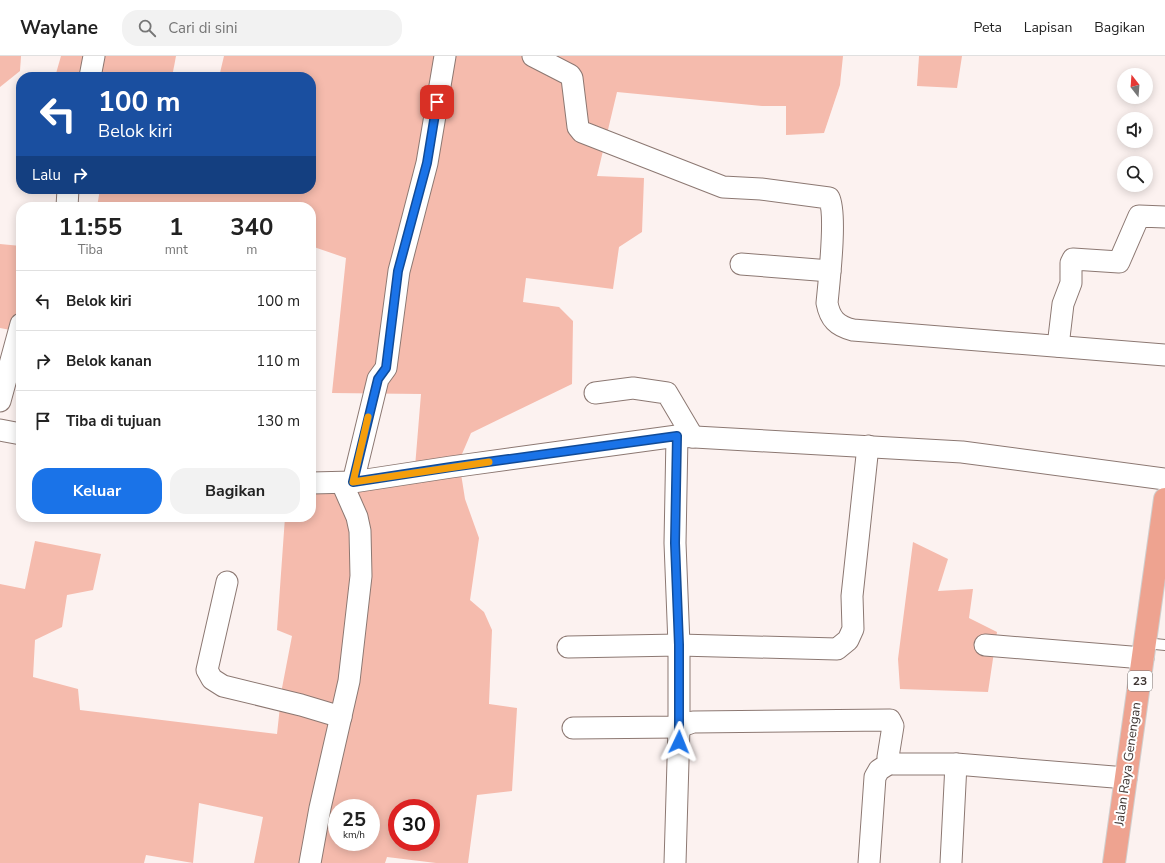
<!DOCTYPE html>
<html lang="id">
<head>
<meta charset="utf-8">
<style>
	:root { --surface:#fff; --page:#f2f2f2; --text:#222; --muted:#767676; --line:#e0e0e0; --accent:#1a73e8 }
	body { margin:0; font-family:"Nunito Sans",sans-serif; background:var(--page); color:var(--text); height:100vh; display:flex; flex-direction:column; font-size:15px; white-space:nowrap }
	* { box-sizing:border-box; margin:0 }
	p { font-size:13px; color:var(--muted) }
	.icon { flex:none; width:22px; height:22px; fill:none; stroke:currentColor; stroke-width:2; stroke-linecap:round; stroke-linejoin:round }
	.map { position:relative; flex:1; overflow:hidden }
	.panel { position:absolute; left:16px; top:146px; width:300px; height:320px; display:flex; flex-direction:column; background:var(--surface); border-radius:16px; box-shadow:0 2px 10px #0003 }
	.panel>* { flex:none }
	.banner { position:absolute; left:16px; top:16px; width:300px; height:122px; border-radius:16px; box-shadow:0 2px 10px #0003; background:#1a4fa0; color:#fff; overflow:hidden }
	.needle { width:26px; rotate:343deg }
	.tools { position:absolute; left:1117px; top:12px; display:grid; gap:8px }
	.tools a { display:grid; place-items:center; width:36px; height:36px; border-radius:50%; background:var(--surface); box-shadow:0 2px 10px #0003; font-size:20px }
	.speed { position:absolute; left:328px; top:743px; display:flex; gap:8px; font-size:20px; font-weight:700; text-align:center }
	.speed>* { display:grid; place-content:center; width:52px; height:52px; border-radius:50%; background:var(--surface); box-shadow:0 2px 10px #0003; line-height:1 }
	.speed small { font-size:10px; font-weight:400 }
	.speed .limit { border:6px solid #d22; background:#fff; color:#111 }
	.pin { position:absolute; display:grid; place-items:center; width:34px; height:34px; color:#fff; margin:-17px; border-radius:8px; box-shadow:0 2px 6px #0006 }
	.me { position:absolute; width:44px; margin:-22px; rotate:2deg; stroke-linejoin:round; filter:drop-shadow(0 0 3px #0008) }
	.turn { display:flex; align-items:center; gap:14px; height:84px; padding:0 16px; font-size:18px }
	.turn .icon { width:52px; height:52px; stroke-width:2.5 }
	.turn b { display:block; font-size:28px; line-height:34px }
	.then { display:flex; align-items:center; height:38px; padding:0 16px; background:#0003; gap:8px; font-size:15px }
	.eta { display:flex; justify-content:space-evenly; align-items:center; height:68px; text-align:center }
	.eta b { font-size:24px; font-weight:700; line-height:28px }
	.cta { display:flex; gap:8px; margin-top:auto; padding:8px 16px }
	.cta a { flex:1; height:46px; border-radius:16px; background:var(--accent); color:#fff; font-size:16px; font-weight:700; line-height:46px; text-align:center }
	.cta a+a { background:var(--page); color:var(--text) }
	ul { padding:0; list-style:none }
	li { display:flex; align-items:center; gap:12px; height:60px; padding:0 16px; border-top:1px solid var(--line) }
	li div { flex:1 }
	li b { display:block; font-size:15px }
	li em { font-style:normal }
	header { display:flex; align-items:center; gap:24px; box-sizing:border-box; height:56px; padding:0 20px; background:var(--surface); border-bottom:1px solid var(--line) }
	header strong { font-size:19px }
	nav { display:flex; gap:22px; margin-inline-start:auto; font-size:14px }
	.search { width:280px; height:36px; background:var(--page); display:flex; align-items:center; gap:10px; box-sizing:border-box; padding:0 14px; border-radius:16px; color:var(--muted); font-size:15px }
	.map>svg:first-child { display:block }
</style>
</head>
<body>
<header>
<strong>Waylane</strong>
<div class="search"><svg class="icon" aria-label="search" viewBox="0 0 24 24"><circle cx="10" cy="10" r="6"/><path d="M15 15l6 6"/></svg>Cari di sini</div>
<nav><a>Peta</a><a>Lapisan</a><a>Bagikan</a></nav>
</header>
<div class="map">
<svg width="1165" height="807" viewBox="0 0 1165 807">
	<rect width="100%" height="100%" fill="#fcf2f0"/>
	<!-- green -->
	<g fill="#f5bbad" fill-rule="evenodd">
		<polygon points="0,0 21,0 20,15 0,31"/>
		<polygon points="61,0 176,0 172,21 55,21"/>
		<path d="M 224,0 L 843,0 L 840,29 L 824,77 L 786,79 L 786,50 L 762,50 L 617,36 L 597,120 L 644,122 L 642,176 L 619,191 L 613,233 L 526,222 L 523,246 L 559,251 L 573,265 L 572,328 L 471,377 L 459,405 L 465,443 L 479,482 L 470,544 L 484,556 L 492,574 L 489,648 L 517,652 L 512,735 L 477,739 L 468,807 L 436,807 L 387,801 L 385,807 L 254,807 L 263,761 L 199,747 L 193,807 L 146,799 L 144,807 L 0,807 L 0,528 L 25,533 L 35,485 L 101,498 L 93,534 L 67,539 L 62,571 L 35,584 L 33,621 L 78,633 L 80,654 L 277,678 L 282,632 L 292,580 L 277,574 L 285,461 L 311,461 L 311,427 L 415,411 L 421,338 L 332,337 L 346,202 L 311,190 L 311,151 L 97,151 L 100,133 L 311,133 L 311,21 L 219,21 ZM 337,752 L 371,752 L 371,786 L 337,786 ZM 397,752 L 431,752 L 431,786 L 397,786 Z"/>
		<polygon points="919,0 962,0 957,32 917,30"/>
		<polygon points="0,188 21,190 21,276 0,272"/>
		<polygon points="913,486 948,503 938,535 973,533 969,562 997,576 988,636 900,633 898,603"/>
	</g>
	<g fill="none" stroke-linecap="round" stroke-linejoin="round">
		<defs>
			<polyline id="lane" points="1145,587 1165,589"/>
			<g id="street">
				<path d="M 533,0 L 570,19 L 572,22 L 578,71 L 582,76 L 723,131 L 761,133 L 829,142 C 837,158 829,226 827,247 C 830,263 837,270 853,274 L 1165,299"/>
				<polyline points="90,21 94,0"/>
				<polyline points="67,151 68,133"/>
				<polyline points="741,208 830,215"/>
				<polyline points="1058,290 1063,248 1071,227 1071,207 1073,203 1119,206 1139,160 1165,161"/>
				<polyline points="595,337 633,332 667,337 693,381"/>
				<polyline points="0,345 21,268"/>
				<polyline points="0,374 21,378"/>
				<polyline points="353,426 378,323 386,312 399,215 427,107 445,0"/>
				<polyline points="311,427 353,426 451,411 677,380 962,396 1165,423"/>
				<polyline points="227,526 207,614 212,623 223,630 301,649 341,661"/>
				<polyline points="985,589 1143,602"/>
				<polyline points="568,591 679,589 837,593 848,584 853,573 852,540 868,390"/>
				<polyline points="573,672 679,671 693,666 890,664 893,670 888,701 893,708 956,708 1126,722"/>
				<polyline points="310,807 320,752 349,625 361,520 360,475 357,461 342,427"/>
				<polyline points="675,807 679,671 679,589 675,487 677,380"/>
				<polyline points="869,807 875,721 879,714 890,707"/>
				<polyline points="951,807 956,708"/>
			</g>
			<polyline id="highway" points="1114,807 1165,443"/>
		</defs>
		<!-- lane casing -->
		<use href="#lane" stroke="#8c7872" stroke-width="12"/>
		<!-- street casing -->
		<use href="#street" stroke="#8c7872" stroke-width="23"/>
		<!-- highway casing -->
		<use href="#highway" stroke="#d1cfce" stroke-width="24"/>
		<!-- lane -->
		<use href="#lane" stroke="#fff" stroke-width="10"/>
		<!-- street -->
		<use href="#street" stroke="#fff" stroke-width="21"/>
		<!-- highway -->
		<use href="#highway" stroke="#eea390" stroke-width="22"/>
	</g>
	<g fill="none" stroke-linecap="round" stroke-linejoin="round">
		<defs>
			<polyline id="route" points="437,46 427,107 398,215 386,312 378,323 353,426 451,411 677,380 675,487 679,589 679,686"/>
		</defs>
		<!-- route casing -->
		<use href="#route" stroke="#114b97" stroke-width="10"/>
		<!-- route -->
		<use href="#route" stroke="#1a73e8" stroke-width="7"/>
		<!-- slow -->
		<polyline stroke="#f59e0b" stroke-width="7" points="368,361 353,426 489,406"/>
	</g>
	<g text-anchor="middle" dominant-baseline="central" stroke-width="4" stroke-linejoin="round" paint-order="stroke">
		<!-- shield labels -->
		<rect fill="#fff" stroke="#797371" stroke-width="1" x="1128" y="615" width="24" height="20" rx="3"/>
		<g font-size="12" font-weight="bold" fill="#403734">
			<text x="1140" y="625">23</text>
		</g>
		<!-- street labels -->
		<g font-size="13" fill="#403734" stroke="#fff">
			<text transform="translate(1128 708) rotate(-82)">Jalan Raya Genengan</text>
		</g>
	</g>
</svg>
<div class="tools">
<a><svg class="needle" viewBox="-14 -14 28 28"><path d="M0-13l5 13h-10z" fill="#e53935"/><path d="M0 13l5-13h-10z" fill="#767676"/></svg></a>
<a><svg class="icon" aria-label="sound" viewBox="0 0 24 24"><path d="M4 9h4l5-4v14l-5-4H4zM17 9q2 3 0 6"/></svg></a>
<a><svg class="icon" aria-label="search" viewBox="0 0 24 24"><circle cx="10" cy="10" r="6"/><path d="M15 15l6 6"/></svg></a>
</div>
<div class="speed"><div>25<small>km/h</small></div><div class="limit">30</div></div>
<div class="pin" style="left:437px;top:46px;background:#d93025"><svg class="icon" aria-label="arrive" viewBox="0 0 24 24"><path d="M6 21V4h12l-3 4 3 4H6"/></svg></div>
<svg class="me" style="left:679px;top:686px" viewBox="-20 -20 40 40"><path d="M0-17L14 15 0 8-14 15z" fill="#1a73e8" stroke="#fff" stroke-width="4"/></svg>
<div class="banner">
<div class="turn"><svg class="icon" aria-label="left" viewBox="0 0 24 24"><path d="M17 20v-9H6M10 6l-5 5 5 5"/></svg><div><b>100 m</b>Belok kiri</div></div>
<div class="then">Lalu<svg class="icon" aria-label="right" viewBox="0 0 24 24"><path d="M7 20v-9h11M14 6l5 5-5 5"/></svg></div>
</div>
<section class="panel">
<div class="eta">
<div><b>11:55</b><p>Tiba</p></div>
<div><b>1</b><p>mnt</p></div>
<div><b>340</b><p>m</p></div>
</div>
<ul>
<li><svg class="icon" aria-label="left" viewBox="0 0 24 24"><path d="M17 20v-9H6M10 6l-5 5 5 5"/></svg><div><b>Belok kiri</b></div><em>100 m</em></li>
<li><svg class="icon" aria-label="right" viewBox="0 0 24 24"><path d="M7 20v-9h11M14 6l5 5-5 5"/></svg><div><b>Belok kanan</b></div><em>110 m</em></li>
<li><svg class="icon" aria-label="arrive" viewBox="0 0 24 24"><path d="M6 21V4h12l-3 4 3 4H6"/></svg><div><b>Tiba di tujuan</b></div><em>130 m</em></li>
</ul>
<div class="cta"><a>Keluar</a><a>Bagikan</a></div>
</section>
</div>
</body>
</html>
